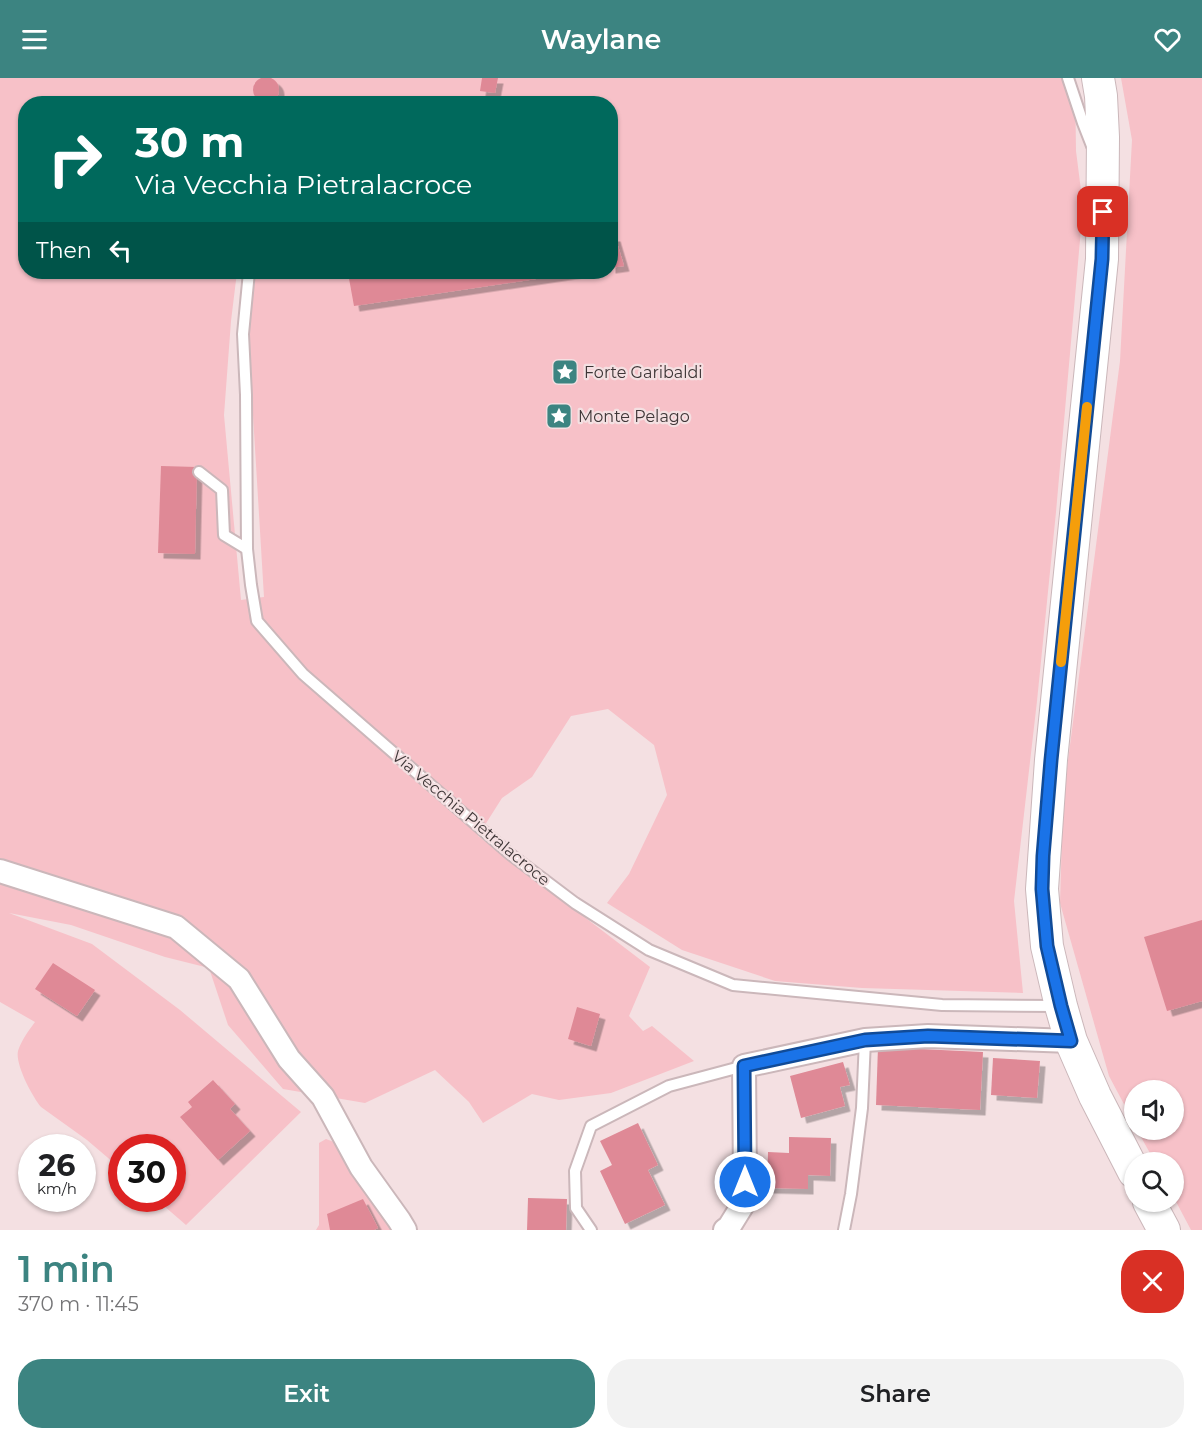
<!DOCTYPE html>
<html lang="en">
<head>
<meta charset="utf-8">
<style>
	:root { --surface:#fff; --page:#f2f2f2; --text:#202124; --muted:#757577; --accent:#3c8481 }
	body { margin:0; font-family:Montserrat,sans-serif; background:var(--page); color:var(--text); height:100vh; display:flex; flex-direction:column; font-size:22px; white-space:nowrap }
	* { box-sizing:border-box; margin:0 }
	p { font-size:20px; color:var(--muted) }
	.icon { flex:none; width:33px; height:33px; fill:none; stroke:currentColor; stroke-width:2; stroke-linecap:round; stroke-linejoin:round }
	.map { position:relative; height:1152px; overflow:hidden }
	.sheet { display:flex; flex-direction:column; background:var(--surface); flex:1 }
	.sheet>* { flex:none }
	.hud { position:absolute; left:18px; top:18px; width:600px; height:183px; border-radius:24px; box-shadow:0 2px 4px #0004; background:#00695c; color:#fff; overflow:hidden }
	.tools { position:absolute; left:1124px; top:1002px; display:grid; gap:12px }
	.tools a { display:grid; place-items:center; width:60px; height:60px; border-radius:50%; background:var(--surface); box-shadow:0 2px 4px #0004; font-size:30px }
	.speed { position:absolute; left:18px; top:1056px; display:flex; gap:12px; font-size:30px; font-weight:700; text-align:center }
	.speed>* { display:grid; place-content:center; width:78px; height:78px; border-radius:50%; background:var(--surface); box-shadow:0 2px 4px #0004; line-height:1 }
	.speed small { font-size:15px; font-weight:400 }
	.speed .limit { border:9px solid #d22; background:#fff; color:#111 }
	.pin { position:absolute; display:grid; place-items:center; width:51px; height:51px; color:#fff; margin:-26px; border-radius:12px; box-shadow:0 3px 9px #0006 }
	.me { position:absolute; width:66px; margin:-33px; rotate:0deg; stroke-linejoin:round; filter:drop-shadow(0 0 4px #0008) }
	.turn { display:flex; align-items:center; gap:21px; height:126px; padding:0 18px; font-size:27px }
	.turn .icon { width:78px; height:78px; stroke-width:2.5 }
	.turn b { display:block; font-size:42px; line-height:51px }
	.then { display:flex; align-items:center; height:57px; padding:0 18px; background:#0003; gap:12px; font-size:22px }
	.round { display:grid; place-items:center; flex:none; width:63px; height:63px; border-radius:24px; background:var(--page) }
	.overview { display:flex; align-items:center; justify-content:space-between; height:102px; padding:0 18px }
	h1 { font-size:36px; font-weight:600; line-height:45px; color:var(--accent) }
	.button { display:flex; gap:12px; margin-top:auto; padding:12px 18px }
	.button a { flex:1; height:69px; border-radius:24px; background:var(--accent); color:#fff; font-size:24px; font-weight:600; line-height:69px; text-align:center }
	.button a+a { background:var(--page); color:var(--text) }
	header { display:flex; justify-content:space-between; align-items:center; height:78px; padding:0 18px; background:var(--accent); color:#fff; font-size:27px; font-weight:600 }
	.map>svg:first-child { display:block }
</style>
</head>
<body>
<header><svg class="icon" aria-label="menu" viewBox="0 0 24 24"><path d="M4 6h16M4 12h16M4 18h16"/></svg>Waylane<svg class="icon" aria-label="heart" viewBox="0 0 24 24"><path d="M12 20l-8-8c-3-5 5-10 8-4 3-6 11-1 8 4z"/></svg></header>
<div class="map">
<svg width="1202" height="1152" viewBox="0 0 1202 1152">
	<defs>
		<filter id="shadow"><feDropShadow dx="5.5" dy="5.5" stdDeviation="0" flood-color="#0004"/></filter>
	</defs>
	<rect width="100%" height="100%" fill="#f4e0e2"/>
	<!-- green -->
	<g fill="#f7c1c8" fill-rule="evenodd">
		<path d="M 0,0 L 1075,0 L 1076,73 L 1083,128 L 1056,434 L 1037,623 L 1014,823 L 1023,915 L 862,910 L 775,903 L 682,872 L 607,825 L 629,796 L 667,717 L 654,667 L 608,631 L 571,638 L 532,699 L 502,720 L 478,758 L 650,889 L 629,938 L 643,953 L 652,948 L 694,983 L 611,1015 L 559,1022 L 532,1016 L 483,1045 L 469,1024 L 435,992 L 365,1025 L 283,1011 L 228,947 L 209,890 L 165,879 L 71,847 L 9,835 L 92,866 L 180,932 L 301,1034 L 186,1147 L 156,1121 L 172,1120 L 172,1070 L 122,1070 L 121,1091 L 87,1062 L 41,1029 C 32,1018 15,986 18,973 C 21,963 29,952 35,944 L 0,924 ZM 26,26 L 610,26 L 610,194 L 256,194 L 250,226 L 249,271 L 264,519 L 241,522 L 224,337 L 231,243 L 237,194 L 26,194 Z"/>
		<polygon points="1121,0 1202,0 1202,1152 1191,1152 1173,1118 1173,1084 1155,1084 1137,1052 1173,1052 1173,1012 1134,1012 1134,1045 1109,998 1060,825 1063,721 1120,283 1132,62"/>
		<polygon points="326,1061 334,1064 338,1072 393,1152 316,1152 319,1147 319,1065"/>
	</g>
	<!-- building -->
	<g fill="#df8996" filter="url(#shadow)">
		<circle cx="266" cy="12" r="13"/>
		<polygon points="482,0 498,0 495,15 480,13"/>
		<polygon points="610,158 615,158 624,188 610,190"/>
		<polygon points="359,194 576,194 576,195 354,228 348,195"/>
		<polygon points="161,388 197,389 195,476 158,475"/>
		<polygon points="1202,842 1202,923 1167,933 1144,859"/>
		<polygon points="53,885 95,912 77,938 35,911"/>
		<polygon points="577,929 600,936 591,968 568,961"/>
		<polygon points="878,969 983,974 980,1032 876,1027"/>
		<polygon points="993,980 1040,983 1037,1020 991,1017"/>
		<polygon points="843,984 850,1007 840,1009 845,1028 801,1040 790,998"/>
		<polygon points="213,1002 235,1026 230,1031 250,1053 218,1082 180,1039 192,1029 188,1024"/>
		<polygon points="638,1045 658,1087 648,1092 665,1127 625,1146 600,1093 612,1087 600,1063"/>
		<polygon points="789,1059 831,1060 830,1098 808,1097 808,1111 767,1110 768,1074 789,1075"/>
		<polygon points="528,1120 567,1121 566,1152 527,1152"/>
		<polygon points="363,1121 378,1150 374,1152 330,1152 327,1136"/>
	</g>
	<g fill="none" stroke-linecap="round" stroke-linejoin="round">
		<defs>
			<g id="lane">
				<polyline points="1068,0 1083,45 1092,68"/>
				<polyline points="249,194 243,256 246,317 247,471 251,507 257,543 303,596 510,776 575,825 649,872 733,907 942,927 1058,928"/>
				<polyline points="199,394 222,412 224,457 247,471"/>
				<polyline points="591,1152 576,1130 575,1093 591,1048 669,1008 744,988"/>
				<polyline points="844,1152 851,1116 862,1030 865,962"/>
			</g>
			<g id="street">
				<polyline points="0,793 176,849 239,901 289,981 323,1019 361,1089 399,1142 405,1152"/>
				<polyline points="725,1152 729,1149 742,1128 745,1104 744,988 865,962 928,958 1071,963"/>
			</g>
			<g id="secondary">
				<polyline points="1098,0 1101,18 1103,59 1102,181 1051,682 1042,811 1047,868 1061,928 1071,963 1095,1018 1134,1094"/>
				<polyline points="1149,1124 1164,1152"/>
			</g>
		</defs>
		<!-- lane casing -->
		<use href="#lane" stroke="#cbb7ba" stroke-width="14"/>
		<!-- street casing -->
		<use href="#street" stroke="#cbb7ba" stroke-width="26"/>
		<!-- secondary casing -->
		<use href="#secondary" stroke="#cbb7ba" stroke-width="34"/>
		<!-- lane -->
		<use href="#lane" stroke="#fff" stroke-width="10"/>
		<!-- street -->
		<use href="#street" stroke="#fff" stroke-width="22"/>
		<!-- secondary -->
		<use href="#secondary" stroke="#fff" stroke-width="32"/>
	</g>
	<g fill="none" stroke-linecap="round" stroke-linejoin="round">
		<defs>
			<polyline id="route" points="745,1104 744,988 865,962 928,958 1071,963 1061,928 1047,868 1042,811 1043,778 1051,682 1102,181 1103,134"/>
		</defs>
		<!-- route casing -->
		<use href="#route" stroke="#114b97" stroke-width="15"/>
		<!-- route -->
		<use href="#route" stroke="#1a73e8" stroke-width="10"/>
		<!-- slow -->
		<polyline stroke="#f59e0b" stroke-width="10" points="1061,584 1087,329"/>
	</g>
	<!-- icons -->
	<defs>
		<symbol id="sight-square" viewBox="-11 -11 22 22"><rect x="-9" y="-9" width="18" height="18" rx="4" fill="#3c8481" stroke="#f4e0e2"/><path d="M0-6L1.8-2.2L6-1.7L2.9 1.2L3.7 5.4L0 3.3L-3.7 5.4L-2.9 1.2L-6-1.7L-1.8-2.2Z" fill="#fff"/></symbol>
	</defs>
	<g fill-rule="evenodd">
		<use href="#sight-square" x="550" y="279" width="30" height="30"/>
		<use href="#sight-square" x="544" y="323" width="30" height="30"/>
	</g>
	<g text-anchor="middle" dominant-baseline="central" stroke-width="4.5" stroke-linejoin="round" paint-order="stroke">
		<!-- poi labels -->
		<g font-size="16" fill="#3e3637" stroke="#f4e0e2" text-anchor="start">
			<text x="584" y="294">Forte Garibaldi</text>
			<text x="578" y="338">Monte Pelago</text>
		</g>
		<!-- street labels -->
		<g font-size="16" fill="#3e3637" stroke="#f4e0e2">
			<text transform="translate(471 740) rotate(40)">Via Vecchia Pietralacroce</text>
		</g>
	</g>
</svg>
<div class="tools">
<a><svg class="icon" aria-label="sound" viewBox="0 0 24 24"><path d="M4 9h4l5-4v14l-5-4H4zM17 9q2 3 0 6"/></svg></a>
<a><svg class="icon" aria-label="search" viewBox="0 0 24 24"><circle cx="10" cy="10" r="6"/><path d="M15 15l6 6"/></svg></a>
</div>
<div class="speed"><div>26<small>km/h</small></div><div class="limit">30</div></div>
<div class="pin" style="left:1103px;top:134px;background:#d93025"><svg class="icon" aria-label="arrive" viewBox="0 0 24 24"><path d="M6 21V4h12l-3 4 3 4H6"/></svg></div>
<svg class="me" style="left:745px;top:1104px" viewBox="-20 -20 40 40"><circle r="17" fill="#1a73e8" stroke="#fff" stroke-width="3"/><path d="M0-11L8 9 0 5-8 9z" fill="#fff"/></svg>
<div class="hud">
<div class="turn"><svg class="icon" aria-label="right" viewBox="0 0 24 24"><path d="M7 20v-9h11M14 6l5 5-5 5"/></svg><div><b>30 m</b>Via Vecchia Pietralacroce</div></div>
<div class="then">Then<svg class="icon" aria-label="left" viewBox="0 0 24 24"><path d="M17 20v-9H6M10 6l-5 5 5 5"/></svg></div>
</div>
</div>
<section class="sheet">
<div class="overview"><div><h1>1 min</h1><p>370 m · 11:45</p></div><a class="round" style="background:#d93025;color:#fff"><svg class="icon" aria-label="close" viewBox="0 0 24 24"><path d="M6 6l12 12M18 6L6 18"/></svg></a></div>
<div class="button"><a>Exit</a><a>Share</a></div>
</section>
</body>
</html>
